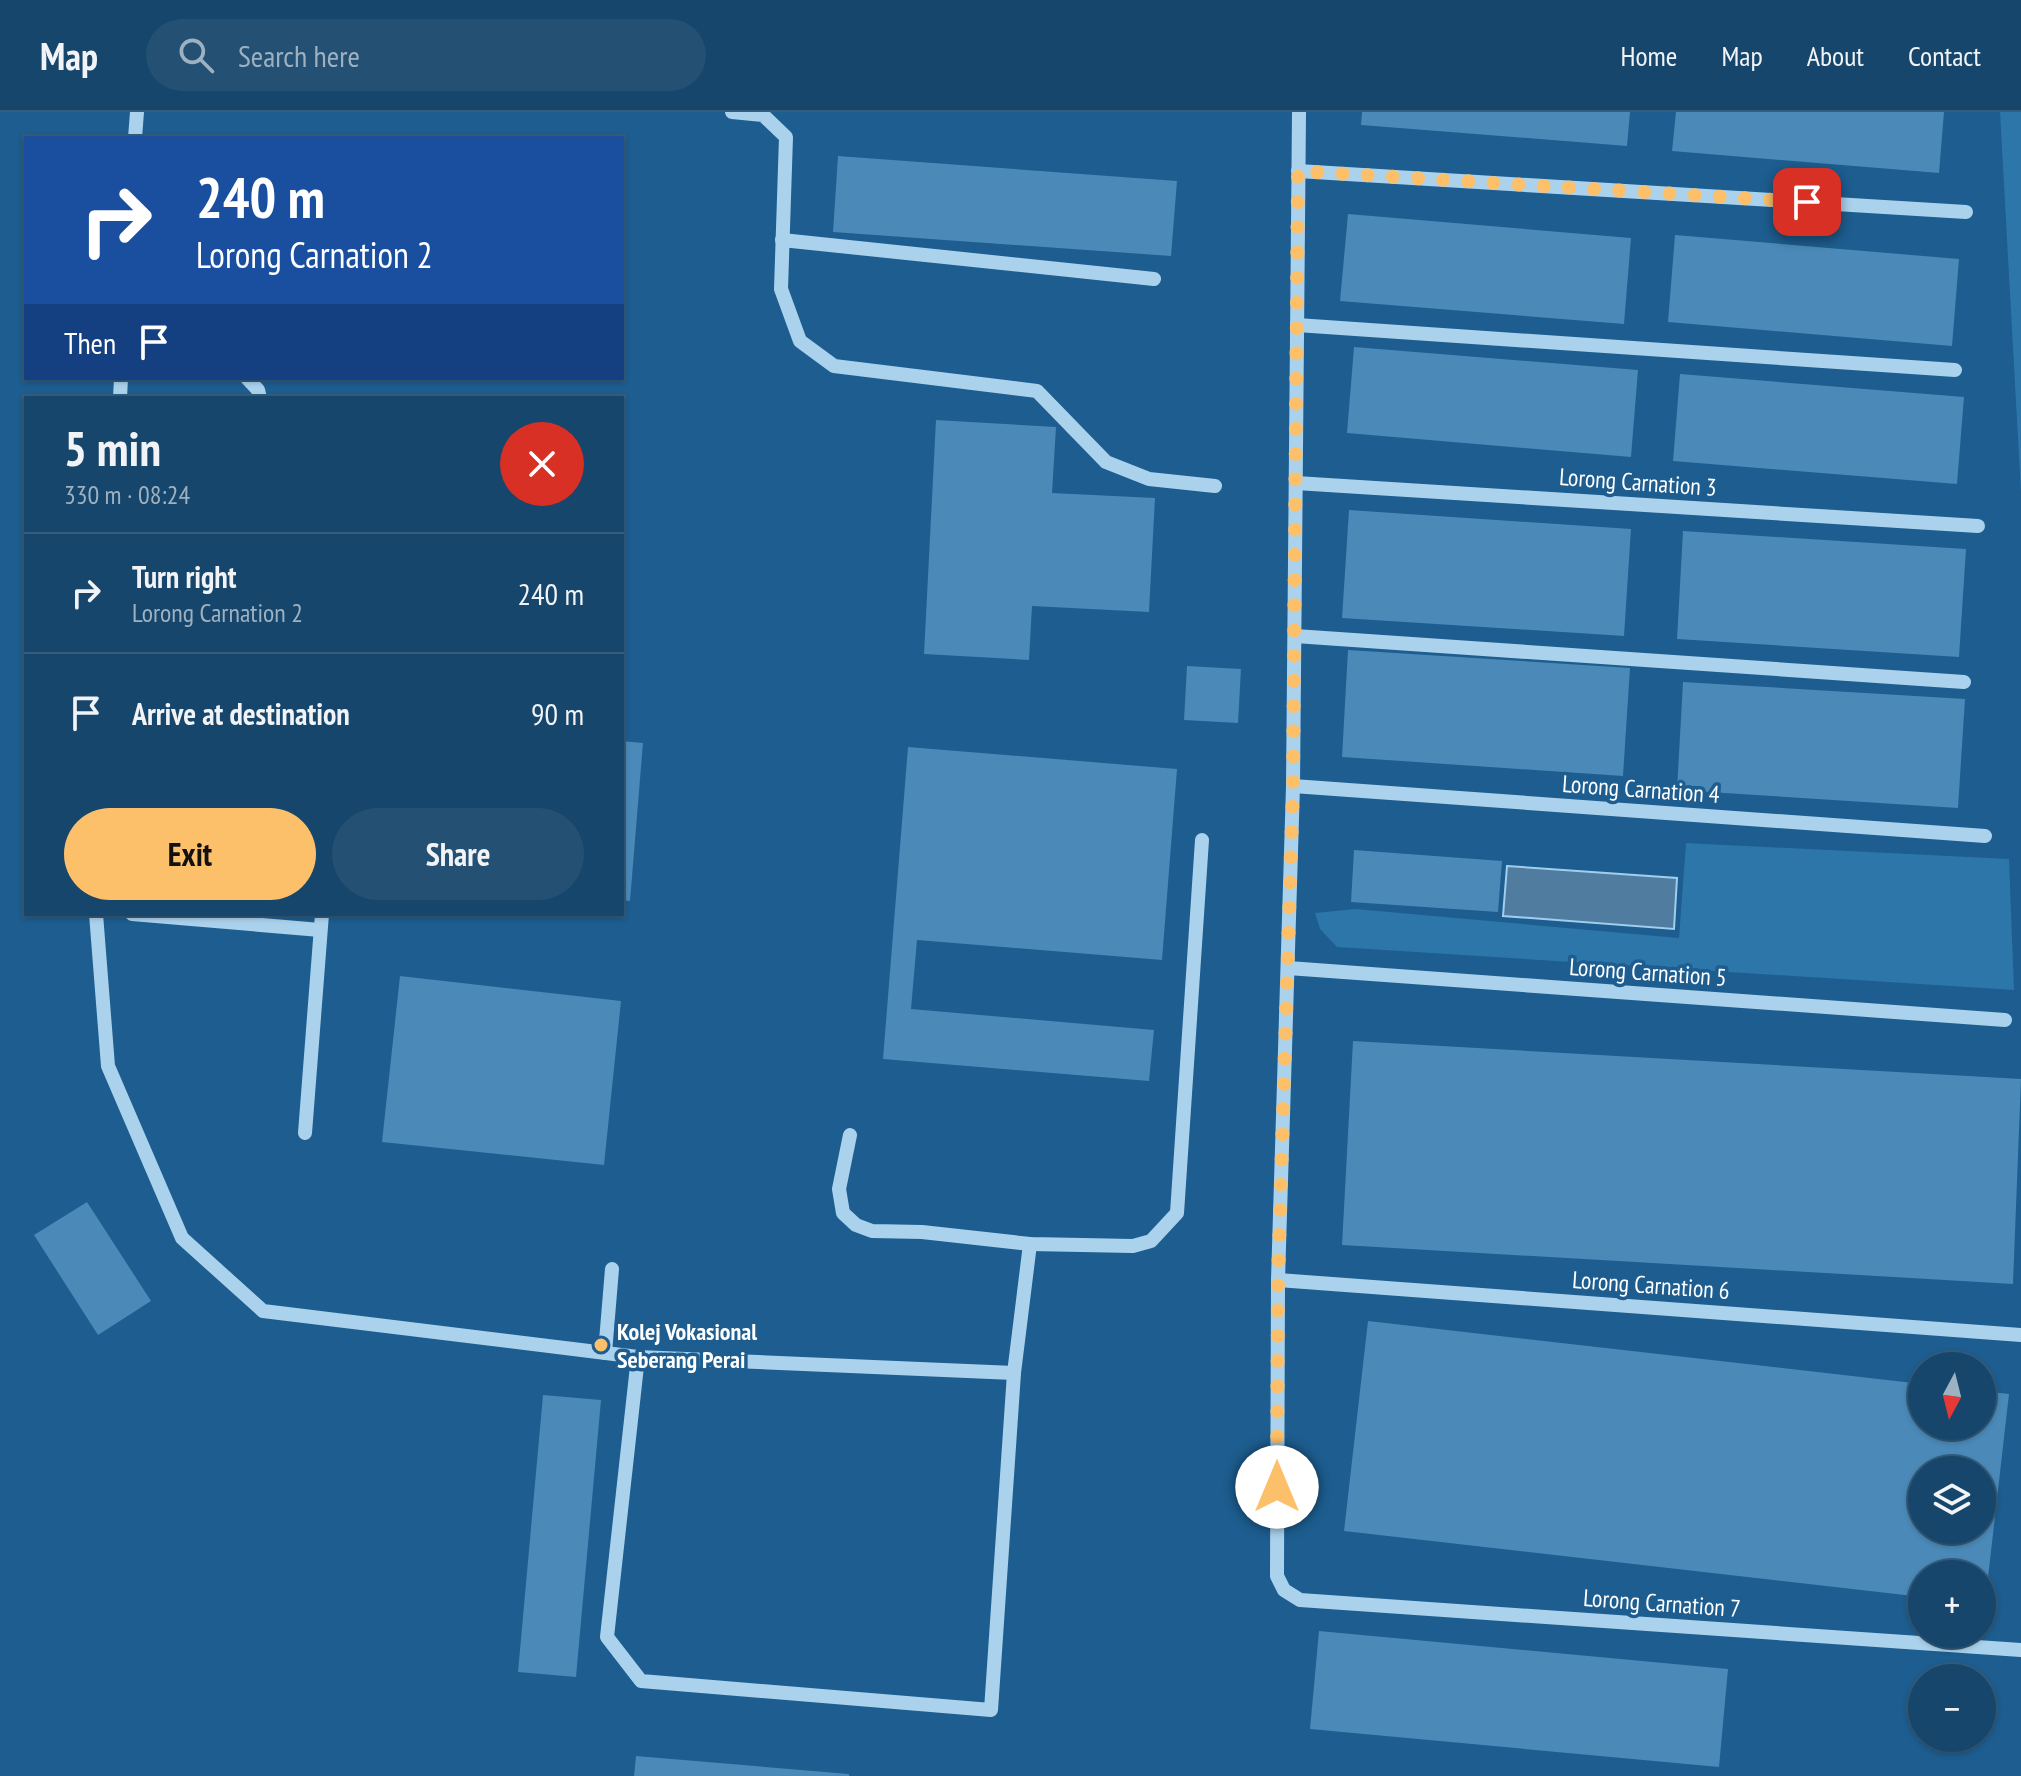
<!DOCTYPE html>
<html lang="en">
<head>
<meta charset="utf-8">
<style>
	:root { --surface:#16466b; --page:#235073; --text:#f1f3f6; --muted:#9eb1c1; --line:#355e7e; --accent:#fdc06a }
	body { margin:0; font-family:"PT Sans Narrow",sans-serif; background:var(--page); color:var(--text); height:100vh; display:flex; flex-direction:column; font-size:30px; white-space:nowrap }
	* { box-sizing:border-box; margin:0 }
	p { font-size:26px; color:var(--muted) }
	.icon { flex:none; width:44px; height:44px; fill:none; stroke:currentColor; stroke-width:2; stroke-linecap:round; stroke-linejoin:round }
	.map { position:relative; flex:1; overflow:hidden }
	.details { position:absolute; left:24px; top:284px; width:600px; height:520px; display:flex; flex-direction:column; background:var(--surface); border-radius:0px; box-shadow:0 2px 6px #0004,0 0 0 2px var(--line) }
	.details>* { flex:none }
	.top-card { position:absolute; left:24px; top:24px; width:600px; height:244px; border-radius:0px; box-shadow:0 2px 6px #0004,0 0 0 2px var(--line); background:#1a4fa0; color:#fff; overflow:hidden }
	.needle { width:52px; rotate:187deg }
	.tools { position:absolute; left:1908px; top:1240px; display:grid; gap:16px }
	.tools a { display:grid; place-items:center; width:88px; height:88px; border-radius:50%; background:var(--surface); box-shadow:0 2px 6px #0004,0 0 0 2px var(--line); font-size:40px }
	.pin { position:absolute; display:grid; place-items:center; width:68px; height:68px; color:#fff; margin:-34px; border-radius:16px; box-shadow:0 4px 12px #0006 }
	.me { position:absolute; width:88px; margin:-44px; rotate:0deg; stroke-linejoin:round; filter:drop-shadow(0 0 6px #0008) }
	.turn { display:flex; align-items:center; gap:28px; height:168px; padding:0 40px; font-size:36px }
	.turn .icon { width:104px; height:104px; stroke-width:2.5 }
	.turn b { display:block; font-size:56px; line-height:68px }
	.then { display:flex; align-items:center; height:76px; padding:0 40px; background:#0003; gap:16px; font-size:30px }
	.round { display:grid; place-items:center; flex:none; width:84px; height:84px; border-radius:42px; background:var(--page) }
	.summary { display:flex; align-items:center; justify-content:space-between; height:136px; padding:0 40px }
	h1 { font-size:48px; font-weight:700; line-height:60px }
	.button { display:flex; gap:16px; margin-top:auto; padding:16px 40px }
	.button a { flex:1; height:92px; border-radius:48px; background:var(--accent); color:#111; font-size:32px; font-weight:700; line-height:92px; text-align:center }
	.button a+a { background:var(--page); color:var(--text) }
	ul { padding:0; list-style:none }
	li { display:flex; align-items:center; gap:24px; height:120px; padding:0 40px; border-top:2px solid var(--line) }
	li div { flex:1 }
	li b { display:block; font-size:30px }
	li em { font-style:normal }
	header { display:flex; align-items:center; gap:48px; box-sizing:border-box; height:112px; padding:0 40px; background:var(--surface); border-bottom:2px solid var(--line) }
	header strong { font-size:38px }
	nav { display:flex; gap:44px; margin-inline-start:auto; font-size:28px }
	.search { width:560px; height:72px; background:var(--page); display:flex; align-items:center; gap:20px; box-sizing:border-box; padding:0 28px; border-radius:44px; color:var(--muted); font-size:30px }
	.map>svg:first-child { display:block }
</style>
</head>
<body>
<header>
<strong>Map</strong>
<div class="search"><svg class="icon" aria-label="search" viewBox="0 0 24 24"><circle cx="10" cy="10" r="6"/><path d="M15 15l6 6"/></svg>Search here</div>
<nav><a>Home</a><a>Map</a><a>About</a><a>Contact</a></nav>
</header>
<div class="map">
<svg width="2021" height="1664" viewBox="0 0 2021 1664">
	<rect width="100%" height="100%" fill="#1d5d8f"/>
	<!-- green -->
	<g fill="#2d76aa">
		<polygon points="2000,0 2021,0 2021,381"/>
		<polygon points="1686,731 2009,747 2014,878 1337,835 1320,817 1315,801 1355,797 1679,826"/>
	</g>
	<!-- water -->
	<polygon fill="#4f7c9f" stroke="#9fceef" stroke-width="2" points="1507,754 1677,766 1674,817 1503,804"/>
	<!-- building -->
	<g fill="#4a89b8" fill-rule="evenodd">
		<polygon points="1362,0 1630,0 1627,34 1361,13"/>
		<polygon points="1676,0 1944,0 1939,61 1672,39"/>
		<polygon points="838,44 1177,69 1171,144 833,120"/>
		<polygon points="1348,102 1631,126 1624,212 1340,189"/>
		<polygon points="1675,123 1959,147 1952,234 1668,210"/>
		<polygon points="1354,235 1638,258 1631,345 1347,321"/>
		<polygon points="1680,262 1964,285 1957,372 1673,349"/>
		<polygon points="936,308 1056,315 1052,381 1155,386 1149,500 1032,494 1029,548 924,542"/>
		<polygon points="1349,398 1631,417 1624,524 1342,506"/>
		<polygon points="1683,419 1966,437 1959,545 1677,527"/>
		<polygon points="1348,538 1630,556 1623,664 1342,645"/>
		<polygon points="1187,554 1241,557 1238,611 1184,608"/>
		<polygon points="1683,570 1965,587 1958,696 1677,678"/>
		<polygon points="622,629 643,631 630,789 622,788"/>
		<polygon points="908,635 1177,657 1162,848 917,828 911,897 1154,918 1149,969 883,947"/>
		<polygon points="1354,738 1502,749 1498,800 1351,790"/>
		<polygon points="400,864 621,889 604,1053 382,1030"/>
		<polygon points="1353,929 2021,967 2013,1172 1342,1133"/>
		<polygon points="87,1090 151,1189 98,1223 34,1123"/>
		<path d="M 1368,1209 L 1922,1272 L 1922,1314 L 1982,1314 L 1982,1279 L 2009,1282 L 1985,1492 L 1982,1492 L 1982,1462 L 1922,1462 L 1922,1485 L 1344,1419 ZM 1922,1358 L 1982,1358 L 1982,1418 L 1922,1418 Z"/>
		<polygon points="543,1283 601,1288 576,1565 518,1560"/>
		<polygon points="1319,1519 1728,1557 1719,1655 1310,1617"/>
		<polygon points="636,1644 849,1662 849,1664 634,1664"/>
	</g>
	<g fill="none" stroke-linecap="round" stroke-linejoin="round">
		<!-- minor -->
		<g stroke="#abd2ed" stroke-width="14">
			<polyline points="732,0 763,3 786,25 781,177 800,229 834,254 1037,279 1106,350 1149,367 1215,374"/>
			<polyline points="1299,0 1293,674 1278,1168 1277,1464 1284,1478 1300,1488 2021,1538"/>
			<polyline points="135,26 137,0"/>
			<polyline points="1298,59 1966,100"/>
			<polyline points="782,128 1154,167"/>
			<polyline points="1297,213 1955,258"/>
			<polyline points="247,266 258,278 260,286"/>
			<polyline points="120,286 121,266"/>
			<polyline points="1296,371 1978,414"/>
			<polyline points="1295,524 1964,570"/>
			<polyline points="1293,674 1985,724"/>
			<polyline points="96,802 108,954 182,1126 263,1199 638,1245 1014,1261"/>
			<polyline points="132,802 320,818"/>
			<polyline points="1288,856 2005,908"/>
			<polyline points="305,1021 322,802"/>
			<polyline points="850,1023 839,1077 843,1101 856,1113 872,1119 922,1120 1030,1132 1133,1134 1151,1129 1177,1101 1202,728"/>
			<polyline points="1278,1168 2021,1223"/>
			<polyline points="605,1241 612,1157"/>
			<polyline points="638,1245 607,1525 641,1569 991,1598 1014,1261 1030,1132"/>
		</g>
	</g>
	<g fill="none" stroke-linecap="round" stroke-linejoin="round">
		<!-- route -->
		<polyline stroke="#fdc06a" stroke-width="14" stroke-dasharray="0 25.2" points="1277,1375 1278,1168 1293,674 1298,59 1807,90"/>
	</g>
	<!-- markers -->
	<circle fill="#fdc06a" stroke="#1d5d8f" stroke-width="3" cx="601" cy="1233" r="8"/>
	<g text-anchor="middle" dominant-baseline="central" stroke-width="7" stroke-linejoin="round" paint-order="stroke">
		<!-- street labels -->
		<g font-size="24" fill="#fff" stroke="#1d5d8f">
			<text transform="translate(1638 370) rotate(4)">Lorong Carnation 3</text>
			<text transform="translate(1641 677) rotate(4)">Lorong Carnation 4</text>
			<text transform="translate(1648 860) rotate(4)">Lorong Carnation 5</text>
			<text transform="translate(1651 1173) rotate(4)">Lorong Carnation 6</text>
			<text transform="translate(1662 1491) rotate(4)">Lorong Carnation 7</text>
		</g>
		<!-- poi labels -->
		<g font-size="24" font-weight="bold" fill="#fff" stroke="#1d5d8f" text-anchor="start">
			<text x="617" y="1219">Kolej Vokasional<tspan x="617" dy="28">Seberang Perai</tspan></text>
		</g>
	</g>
</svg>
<div class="tools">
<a><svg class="needle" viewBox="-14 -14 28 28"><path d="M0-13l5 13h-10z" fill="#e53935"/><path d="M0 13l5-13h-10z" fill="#9eb1c1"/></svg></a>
<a><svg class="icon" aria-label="layers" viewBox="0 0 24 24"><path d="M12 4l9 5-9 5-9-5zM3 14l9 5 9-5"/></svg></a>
<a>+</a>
<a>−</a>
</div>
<div class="pin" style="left:1807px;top:90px;background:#d93025"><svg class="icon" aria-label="arrive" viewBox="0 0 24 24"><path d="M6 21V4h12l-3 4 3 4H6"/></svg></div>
<svg class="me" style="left:1277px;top:1375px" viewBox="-20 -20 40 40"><circle r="19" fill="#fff"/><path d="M0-13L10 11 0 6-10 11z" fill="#fdc06a"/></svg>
<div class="top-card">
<div class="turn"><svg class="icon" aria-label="right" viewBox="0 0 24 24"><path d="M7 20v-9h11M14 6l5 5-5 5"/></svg><div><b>240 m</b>Lorong Carnation 2</div></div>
<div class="then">Then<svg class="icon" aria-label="arrive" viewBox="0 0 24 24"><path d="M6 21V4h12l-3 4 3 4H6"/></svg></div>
</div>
<section class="details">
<div class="summary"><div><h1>5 min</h1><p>330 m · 08:24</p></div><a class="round" style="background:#d93025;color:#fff"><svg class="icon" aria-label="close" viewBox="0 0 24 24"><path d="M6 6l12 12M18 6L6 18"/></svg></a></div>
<ul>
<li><svg class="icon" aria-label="right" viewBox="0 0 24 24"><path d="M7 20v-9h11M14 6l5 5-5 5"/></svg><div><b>Turn right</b><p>Lorong Carnation 2</p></div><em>240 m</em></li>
<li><svg class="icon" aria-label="arrive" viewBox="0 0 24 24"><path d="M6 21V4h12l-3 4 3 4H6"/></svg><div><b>Arrive at destination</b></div><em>90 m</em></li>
</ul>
<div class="button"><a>Exit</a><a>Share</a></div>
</section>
</div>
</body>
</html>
